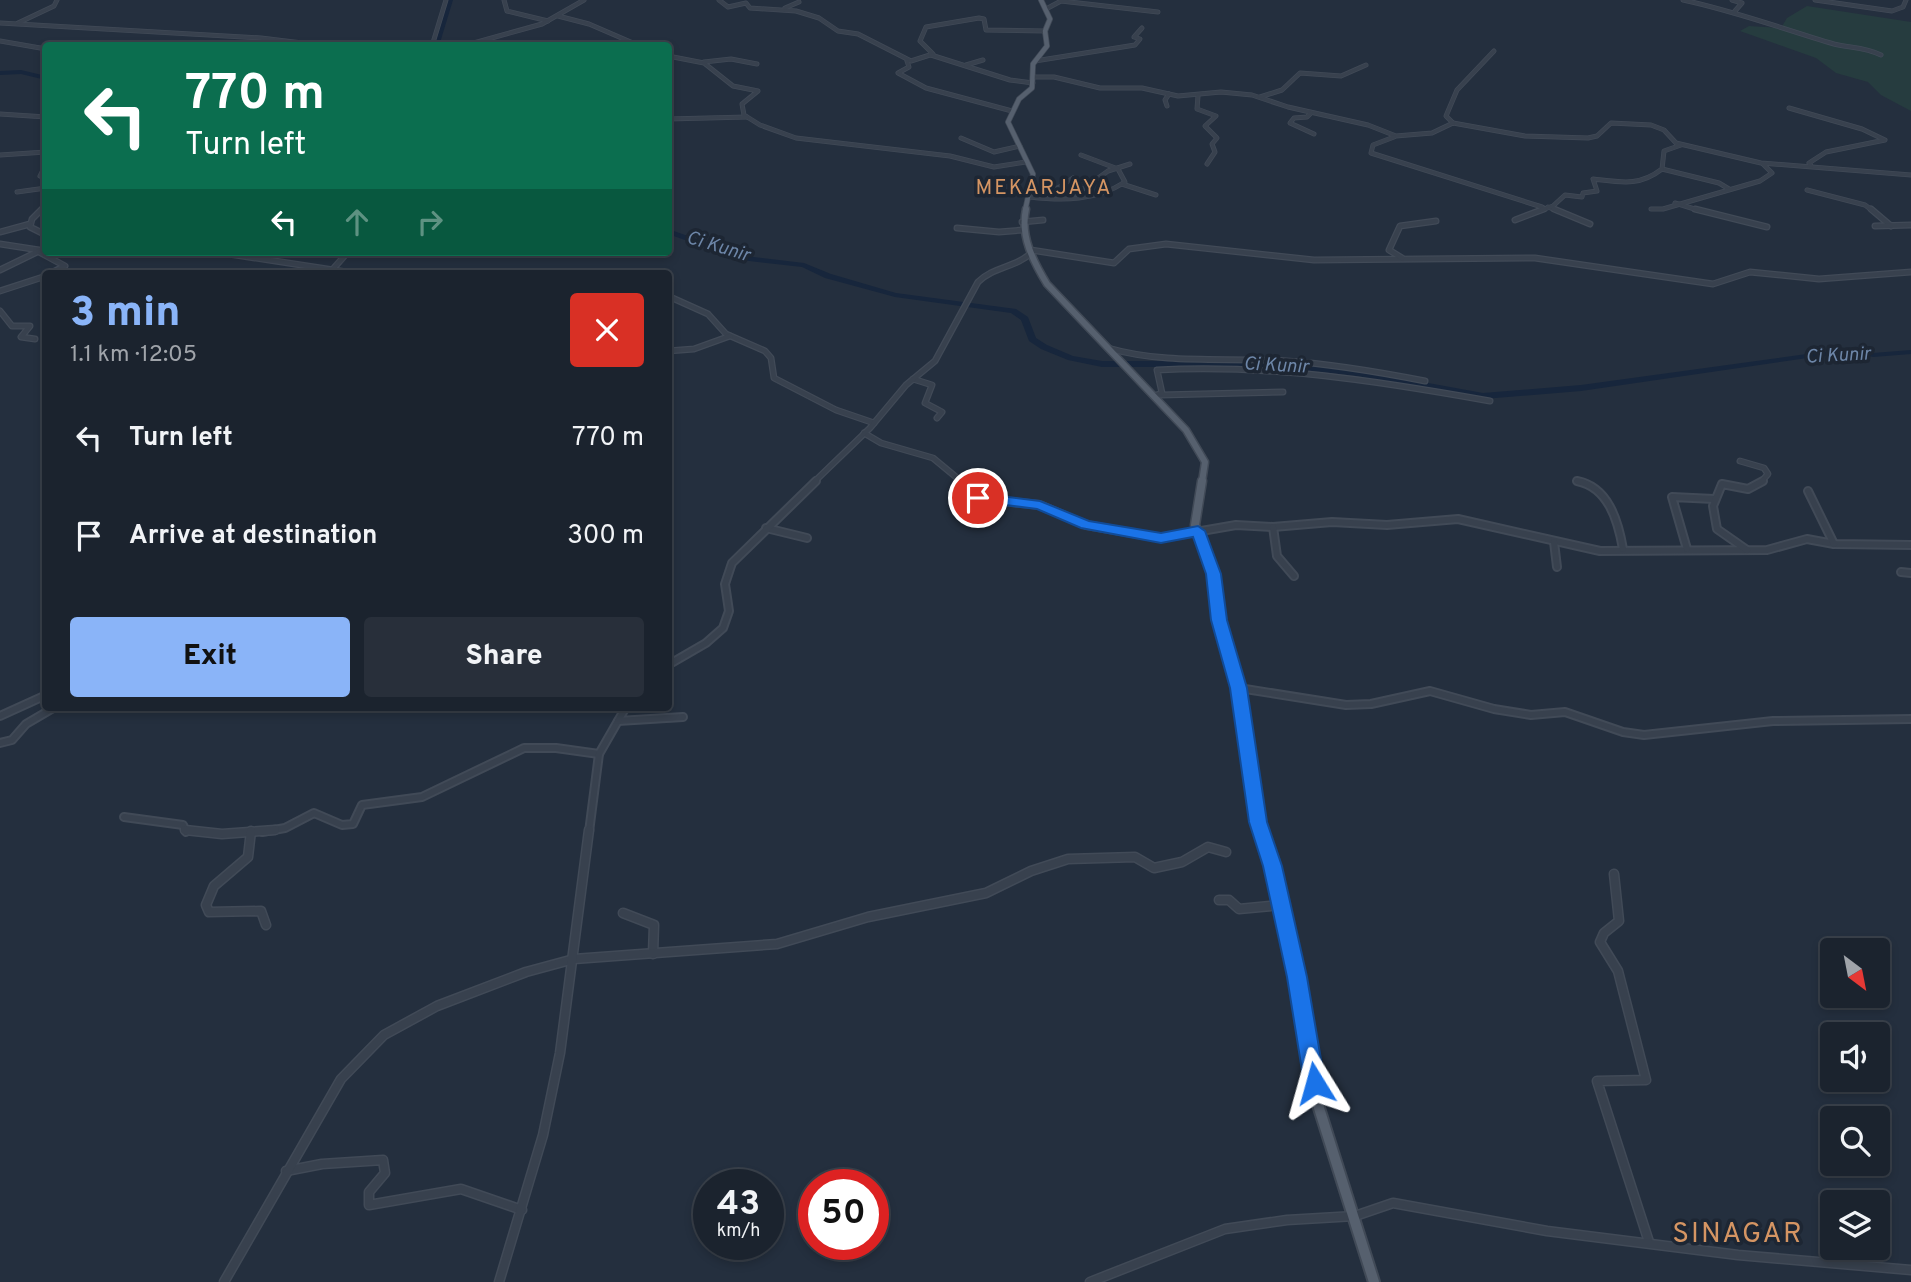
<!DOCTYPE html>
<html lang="en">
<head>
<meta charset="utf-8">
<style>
	:root { --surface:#1b232e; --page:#282f3a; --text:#f1f3f6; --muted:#a0a4aa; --line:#39404a; --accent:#8ab4f8 }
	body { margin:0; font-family:Overpass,sans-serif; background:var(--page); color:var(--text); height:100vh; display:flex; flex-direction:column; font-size:26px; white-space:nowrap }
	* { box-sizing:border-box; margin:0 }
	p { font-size:23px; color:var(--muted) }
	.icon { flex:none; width:38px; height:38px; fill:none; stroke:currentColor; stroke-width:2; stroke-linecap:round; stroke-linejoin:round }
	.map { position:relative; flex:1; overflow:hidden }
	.side { position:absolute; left:42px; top:270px; width:630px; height:441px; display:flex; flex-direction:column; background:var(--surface); border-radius:7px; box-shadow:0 4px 10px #0003,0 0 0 2px var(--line) }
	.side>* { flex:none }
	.banner { position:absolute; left:42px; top:42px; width:630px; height:214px; border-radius:7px; box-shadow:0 4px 10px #0003,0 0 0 2px var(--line); background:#0b6e4f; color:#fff; overflow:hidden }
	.needle { width:46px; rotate:148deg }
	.buttons { position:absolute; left:1820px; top:938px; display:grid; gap:14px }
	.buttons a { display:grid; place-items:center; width:70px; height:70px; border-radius:7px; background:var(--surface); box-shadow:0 4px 10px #0003,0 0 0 2px var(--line); font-size:35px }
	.speed { position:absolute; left:693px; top:1169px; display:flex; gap:14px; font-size:35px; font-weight:700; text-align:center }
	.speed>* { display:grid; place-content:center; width:91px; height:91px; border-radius:50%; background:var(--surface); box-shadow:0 4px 10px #0003,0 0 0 2px var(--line); line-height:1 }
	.speed small { font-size:18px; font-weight:400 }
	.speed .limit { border:10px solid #d22; background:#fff; color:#111 }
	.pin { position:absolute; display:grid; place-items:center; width:60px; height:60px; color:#fff; margin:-30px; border:4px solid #fff; border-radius:50%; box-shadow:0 2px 7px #0007 }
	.me { position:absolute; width:77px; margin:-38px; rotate:352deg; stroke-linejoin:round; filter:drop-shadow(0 0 5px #0008) }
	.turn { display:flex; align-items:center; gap:24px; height:147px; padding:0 28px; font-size:32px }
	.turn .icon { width:91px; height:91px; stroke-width:2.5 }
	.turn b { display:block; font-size:49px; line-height:60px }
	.lanes { display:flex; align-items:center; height:66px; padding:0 28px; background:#0003; justify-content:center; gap:35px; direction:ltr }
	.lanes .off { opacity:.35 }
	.round { display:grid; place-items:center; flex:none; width:74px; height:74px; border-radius:7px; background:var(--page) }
	.summary { display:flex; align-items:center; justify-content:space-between; height:119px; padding:0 28px }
	h1 { font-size:42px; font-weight:800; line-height:52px; color:var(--accent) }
	.button { display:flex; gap:14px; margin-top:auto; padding:14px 28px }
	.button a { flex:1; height:80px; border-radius:7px; background:var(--accent); color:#111; font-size:28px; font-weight:800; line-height:80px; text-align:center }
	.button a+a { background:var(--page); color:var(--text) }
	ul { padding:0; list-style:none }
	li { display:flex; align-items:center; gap:21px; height:98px; padding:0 28px }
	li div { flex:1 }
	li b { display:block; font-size:26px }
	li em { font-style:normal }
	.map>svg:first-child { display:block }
</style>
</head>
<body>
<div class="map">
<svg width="1911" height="1282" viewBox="0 0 1911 1282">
	<rect width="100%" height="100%" fill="#242f3e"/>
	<!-- green -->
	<polygon fill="#263c3f" points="1807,6 1911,22 1911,111 1881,95 1868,82 1836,73 1816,58 1740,31 1749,26 1781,28 1787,18"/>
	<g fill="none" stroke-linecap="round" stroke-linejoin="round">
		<!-- river -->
		<g fill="#17263c" fill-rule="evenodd">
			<polygon points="447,0 453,0 439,46 433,46"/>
			<polygon points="21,70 46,76 46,80 21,74 0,75 0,71"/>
			<polygon points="668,229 745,256 804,263 831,274 896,293 1016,309 1028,317 1036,338 1047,345 1073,356 1102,361 1276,361 1357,370 1483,393 1581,385 1814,353 1857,349 1873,353 1911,350 1911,354 1873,357 1857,353 1814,357 1581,391 1483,399 1357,376 1276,367 1102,367 1068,360 1041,349 1029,341 1021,320 1011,313 895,297 825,278 802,267 741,260 668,234"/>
		</g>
		<defs>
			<g id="minor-far3">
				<polyline points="504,0 507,11 548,21"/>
				<polyline points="719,0 728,7 746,3 750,8 796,11 819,18 838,31 858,34 911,61 933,54 920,41 926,27 979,18 984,19 986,30 1045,31"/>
				<path d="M 1683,0 C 1735,11 1783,29 1834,44 C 1850,48 1865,47 1881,55"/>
				<polyline points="1732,0 1742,3 1735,11"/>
				<polyline points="1815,0 1892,11 1903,7 1906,0"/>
				<polyline points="785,8 799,2"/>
				<polyline points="1046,9 1061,1 1158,12"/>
				<polyline points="558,16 589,24 640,46"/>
				<polyline points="0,23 261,38 327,46"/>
				<polyline points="18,23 54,6 57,0"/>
				<polyline points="0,41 46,49"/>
				<polyline points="432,46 446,0"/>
				<polyline points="463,46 542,24 584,0"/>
				<polyline points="931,55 1010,80 1033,83"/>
				<polyline points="668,56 704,63 733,86 758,91 742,104 744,115 760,125 796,138 950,156 994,167 1026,162"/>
				<polyline points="907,61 909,67 898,73 926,88 1012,111"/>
				<polyline points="1035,61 1135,45 1140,39 1134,37 1142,28"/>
				<polyline points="704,62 731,59 757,64"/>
				<polyline points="966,65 983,60"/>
				<polyline points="1033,77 1054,77 1100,88 1142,88 1178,96 1221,92 1252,95 1288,107 1368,125 1396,136 1432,133 1453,123 1525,136 1588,138 1597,136 1611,123 1651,125 1664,130 1676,143 1761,163 1911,175"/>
				<polyline points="1198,96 1197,109 1216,116 1205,126 1217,138 1212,144 1215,152 1207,164"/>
				<polyline points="1260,97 1282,90 1300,73 1341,76 1366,65"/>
				<polyline points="1167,106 1165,100 1169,94"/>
				<polyline points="1789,108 1862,129 1885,140 1826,152 1809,163 1811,166"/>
				<polyline points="1311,113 1307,117 1294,118 1290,123 1314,134"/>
				<polyline points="0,114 46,117"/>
				<polyline points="668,119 747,117"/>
				<polyline points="1453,123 1446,116 1457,90 1494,51"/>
				<polyline points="1394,137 1373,145 1371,153 1542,207"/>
				<polyline points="961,138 994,152 1020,146"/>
				<polyline points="0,155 46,152"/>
				<polyline points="46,164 40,176 46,179"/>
				<polyline points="1662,169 1719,183 1729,189"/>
				<polyline points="1122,184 1156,195"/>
				<polyline points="1058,188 1076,194 1108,171 1130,164"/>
				<polyline points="1807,190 1865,205 1873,211"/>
				<polyline points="1031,191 1058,188 1073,178"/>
				<polyline points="17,192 46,188"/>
				<path d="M 1030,197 C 1063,201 1096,201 1125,182 L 1118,169 L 1081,155"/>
				<polyline points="1675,203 1701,211"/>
				<polyline points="1548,207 1558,211"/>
				<polyline points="1651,209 1663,209 1760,181 1772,173 1763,164"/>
				<polyline points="40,211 46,205"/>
				<path d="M 1539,211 L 1553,206 L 1565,195 L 1582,197 L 1583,193 L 1597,191 L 1593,179 C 1620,182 1639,187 1662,169 L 1664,151 L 1681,145"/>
			</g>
			<g id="minor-far2">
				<polyline points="42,209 32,219 30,227 46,235"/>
				<polyline points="1554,209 1590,224"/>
				<polyline points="1695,209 1767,227"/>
				<polyline points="1871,209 1891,226"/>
				<polyline points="1515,220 1544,209"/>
				<polyline points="1022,222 1043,220"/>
				<polyline points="1875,226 1911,225"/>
				<polyline points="957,228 999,232 1023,230"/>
				<polyline points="0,232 30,224"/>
				<polyline points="0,244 39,250"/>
				<polyline points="46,249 39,252 65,266 51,273"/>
				<polyline points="1031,250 1114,263 1129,249 1166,244 1314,260 1535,258 1713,284 1750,272 1819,279 1911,272"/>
				<polyline points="216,252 353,273"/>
				<polyline points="1402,258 1389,250 1400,226 1436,221"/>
				<polyline points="333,269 348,252"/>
				<polyline points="0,270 39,251"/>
				<polyline points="0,291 46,276"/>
				<polyline points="668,296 708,314 726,334 765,351 771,358 774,378 836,410 874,423"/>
				<polyline points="0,311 12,326 30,326 21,337 35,339"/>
				<path d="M 1108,348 C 1167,365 1225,357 1286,361 C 1332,364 1379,372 1425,381"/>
				<polyline points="668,351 694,349 730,336"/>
				<polyline points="913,379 932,385 925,403 942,412 937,418"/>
				<polyline points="1161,395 1283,392"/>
				<path d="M 1154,396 L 1162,393 L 1157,370 C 1271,364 1378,381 1490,401"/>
				<polyline points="864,433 881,443 933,458 962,482"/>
				<polyline points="1740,461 1764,468 1768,474 1761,482"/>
				<polyline points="1577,481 1584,482"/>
				<path d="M 814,482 L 870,428 L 906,385 L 935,361 L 978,282 C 994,266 1016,268 1032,252"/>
			</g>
			<g id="minor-far1">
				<polyline points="960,481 982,499 1040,505 1086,525 1161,538 1236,525 1273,527 1332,522 1387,525 1458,519 1600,551 1767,550 1807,539 1834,544 1911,545"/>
				<path d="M 1577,481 C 1608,487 1618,520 1623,549"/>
				<polyline points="1808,491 1834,544"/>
				<polyline points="1273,527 1277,556 1294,576"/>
				<polyline points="766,528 807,538"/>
				<polyline points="1554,542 1557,567"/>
				<polyline points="1687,549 1672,497 1714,499"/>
				<polyline points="1747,550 1717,529 1713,506 1722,484 1748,489 1763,481"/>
				<polyline points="1901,572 1911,573"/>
				<polyline points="668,665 706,643 723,628 729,611 725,584 732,563 816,481"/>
				<polyline points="1239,688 1346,705 1371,704 1430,691 1494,709 1531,715 1565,712 1623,732 1644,735 1773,721 1911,719"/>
				<polyline points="0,716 44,696"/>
				<polyline points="618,721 683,717"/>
				<polyline points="0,743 12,740 26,724 55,707"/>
				<polyline points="124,817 183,825 186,832"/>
				<polyline points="262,832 285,828 314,813 342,825 353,824 362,805 422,797 524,748 556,748 599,754"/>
				<polyline points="589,832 599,754 626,707"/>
			</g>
			<g id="minor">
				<polyline points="185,830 222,834 275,830"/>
				<polyline points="251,831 248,857 214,886 206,905 209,912 261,911 266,925"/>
				<polyline points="1614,874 1619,921 1604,933 1600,942 1618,971 1646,1080 1597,1081 1649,1242"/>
				<polyline points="1219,900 1229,900 1239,909 1281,905"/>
				<polyline points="623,913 654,925 653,954"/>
				<polyline points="286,1171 322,1164 383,1160 385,1173 369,1192 369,1205 461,1189 522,1210"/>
				<polyline points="224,1282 341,1079 384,1035 437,1006 526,972 574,959 777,944 868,917 986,893 1031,871 1068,859 1135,857 1154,868 1182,862 1208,847 1226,852"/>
				<polyline points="499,1282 543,1135 560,1053 589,830"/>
				<polyline points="1090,1282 1225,1229 1287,1220 1355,1216 1393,1203 1547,1231 1738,1255 1911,1270"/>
			</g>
			<polyline id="major-far3" points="1025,211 1033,174 1008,122 1019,99 1032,88 1033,64 1047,46 1045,31 1050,19 1041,0"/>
			<path id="major-far2" d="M 1026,209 C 1020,236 1033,261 1047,284 L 1186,430 L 1205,462 L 1202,482"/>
			<polyline id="major-far1" points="1202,481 1195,525 1214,574 1219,620 1239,688 1261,832"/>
			<polyline id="major" points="1261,830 1273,866 1297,977 1319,1108 1374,1282"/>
		</defs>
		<!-- minor-far3 casing -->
		<use href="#minor-far3" stroke="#414a57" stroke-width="5"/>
		<!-- minor-far2 casing -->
		<use href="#minor-far2" stroke="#414a57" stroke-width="7"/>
		<!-- minor-far1 casing -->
		<use href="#minor-far1" stroke="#414a57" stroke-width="10"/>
		<!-- minor casing -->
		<use href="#minor" stroke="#414a57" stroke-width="11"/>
		<!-- major-far3 casing -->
		<use href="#major-far3" stroke="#414a57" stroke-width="6"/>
		<!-- major-far2 casing -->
		<use href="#major-far2" stroke="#414a57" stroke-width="9"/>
		<!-- major-far1 casing -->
		<use href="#major-far1" stroke="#414a57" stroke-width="11"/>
		<!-- major casing -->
		<use href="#major" stroke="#414a57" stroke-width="14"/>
		<!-- minor-far3 -->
		<use href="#minor-far3" stroke="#38414e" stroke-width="3.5"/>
		<!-- minor-far2 -->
		<use href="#minor-far2" stroke="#38414e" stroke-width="4.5"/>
		<!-- minor-far1 -->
		<use href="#minor-far1" stroke="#38414e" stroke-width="6"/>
		<!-- minor -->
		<use href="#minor" stroke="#38414e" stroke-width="8"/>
		<!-- major-far3 -->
		<use href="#major-far3" stroke="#56606e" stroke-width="4.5"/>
		<!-- major-far2 -->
		<use href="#major-far2" stroke="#56606e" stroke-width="6"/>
		<!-- major-far1 -->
		<use href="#major-far1" stroke="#56606e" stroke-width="8"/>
		<!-- major -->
		<use href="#major" stroke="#56606e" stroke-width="10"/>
	</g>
	<!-- route -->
	<polygon fill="#1a73e8" stroke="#114b97" stroke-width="2" points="978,493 1040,501 1089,521 1161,533 1198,526 1205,531 1221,574 1227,620 1247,688 1267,822 1282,866 1307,977 1325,1083 1322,1090 1315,1093 1307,1090 1304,1083 1287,977 1263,866 1249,822 1230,688 1211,620 1206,574 1193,537 1161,543 1081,528 1037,509 973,501 971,498"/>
	<g text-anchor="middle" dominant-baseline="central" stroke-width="7" stroke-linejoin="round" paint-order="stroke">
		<!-- far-water labels -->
		<g font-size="19" font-style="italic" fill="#6d86a8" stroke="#1d2633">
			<text transform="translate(718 247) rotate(17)">Ci Kunir</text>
			<text transform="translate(1838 356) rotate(-3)">Ci Kunir</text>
			<text transform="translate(1276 366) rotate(3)">Ci Kunir</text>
		</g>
		<!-- far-quarter labels -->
		<g font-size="21" letter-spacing="2" fill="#d59563" stroke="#1d2633">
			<text x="1044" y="188">MEKARJAYA</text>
		</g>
		<!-- near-quarter labels -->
		<g font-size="28" letter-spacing="2" fill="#d59563" stroke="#1d2633">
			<text x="1738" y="1235">SINAGAR</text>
		</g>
	</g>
</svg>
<div class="buttons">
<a><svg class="needle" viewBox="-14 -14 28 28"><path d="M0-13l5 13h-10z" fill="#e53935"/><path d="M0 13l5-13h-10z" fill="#a0a4aa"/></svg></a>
<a><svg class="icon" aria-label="sound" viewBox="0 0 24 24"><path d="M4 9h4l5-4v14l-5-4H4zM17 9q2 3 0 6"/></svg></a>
<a><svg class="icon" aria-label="search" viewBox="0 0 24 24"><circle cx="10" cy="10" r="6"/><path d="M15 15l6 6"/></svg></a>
<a><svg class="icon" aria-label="layers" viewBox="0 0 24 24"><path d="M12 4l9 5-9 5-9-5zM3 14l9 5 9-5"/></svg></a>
</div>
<div class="speed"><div>43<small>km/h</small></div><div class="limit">50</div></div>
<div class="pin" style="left:978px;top:498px;background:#d93025"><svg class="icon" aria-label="arrive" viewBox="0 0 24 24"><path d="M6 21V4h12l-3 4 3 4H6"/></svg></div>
<svg class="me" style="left:1315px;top:1083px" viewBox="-20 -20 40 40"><path d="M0-17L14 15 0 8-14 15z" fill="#1a73e8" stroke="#fff" stroke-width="4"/></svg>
<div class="banner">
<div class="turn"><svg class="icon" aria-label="left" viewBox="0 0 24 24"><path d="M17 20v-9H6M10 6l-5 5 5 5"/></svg><div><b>770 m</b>Turn left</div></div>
<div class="lanes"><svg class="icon" aria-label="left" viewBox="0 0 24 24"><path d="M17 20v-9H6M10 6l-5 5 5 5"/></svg><svg class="icon off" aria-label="ahead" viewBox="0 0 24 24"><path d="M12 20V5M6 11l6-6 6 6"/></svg><svg class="icon off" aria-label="right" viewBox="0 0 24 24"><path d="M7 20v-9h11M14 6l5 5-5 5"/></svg></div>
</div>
<section class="side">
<div class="summary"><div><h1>3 min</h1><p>1.1 km · 12:05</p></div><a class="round" style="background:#d93025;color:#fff"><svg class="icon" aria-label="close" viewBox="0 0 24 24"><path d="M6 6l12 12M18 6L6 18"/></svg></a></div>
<ul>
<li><svg class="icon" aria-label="left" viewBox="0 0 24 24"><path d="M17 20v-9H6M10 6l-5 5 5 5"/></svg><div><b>Turn left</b></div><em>770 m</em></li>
<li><svg class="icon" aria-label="arrive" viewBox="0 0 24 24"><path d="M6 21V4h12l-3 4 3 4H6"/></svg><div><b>Arrive at destination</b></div><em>300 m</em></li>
</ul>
<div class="button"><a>Exit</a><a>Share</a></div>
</section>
</div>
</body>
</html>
